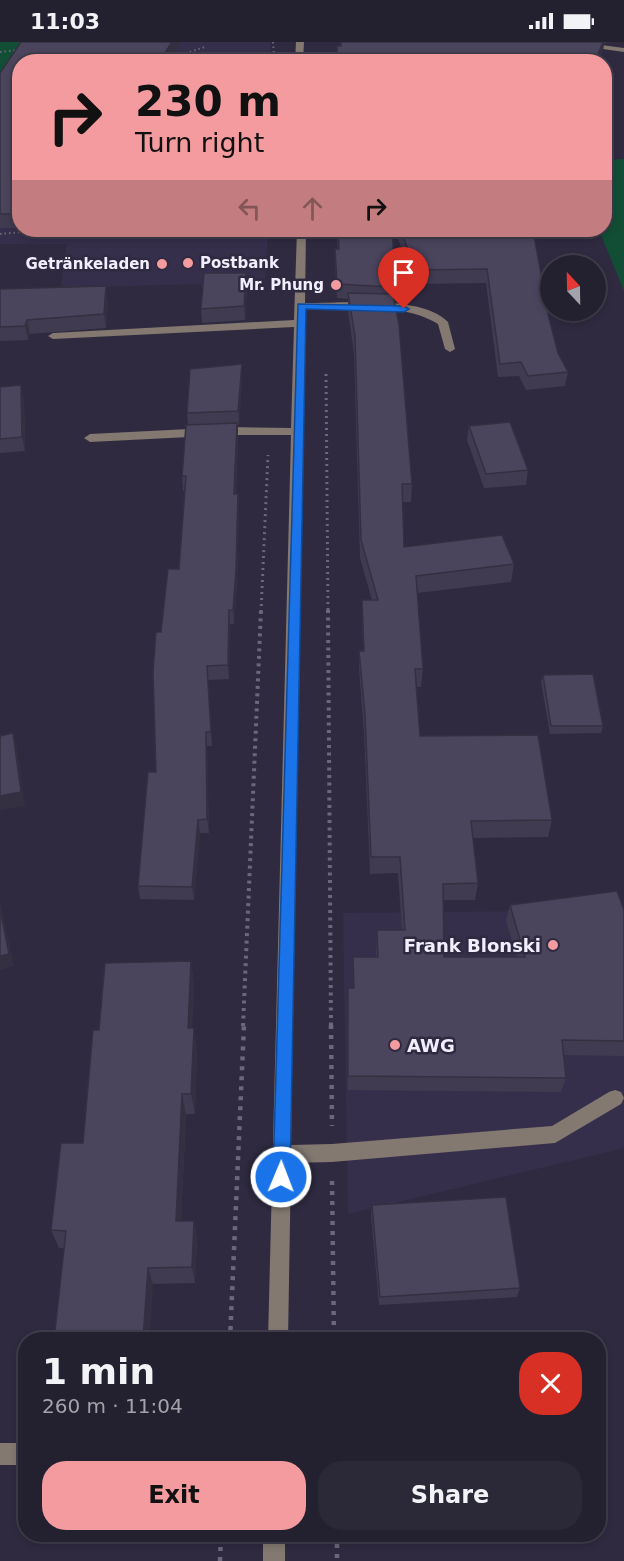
<!DOCTYPE html>
<html lang="en">
<head>
<meta charset="utf-8">
<style>
	:root { --surface:#232030; --page:#2b2838; --text:#f1f3f6; --muted:#a3a3ab; --line:#403e4c; --accent:#f49b9f }
	body { margin:0; font-family:"DejaVu Sans",sans-serif; background:var(--page); color:var(--text); height:100vh; display:flex; flex-direction:column; font-size:22px; white-space:nowrap }
	* { box-sizing:border-box; margin:0 }
	p { font-size:20px; color:var(--muted) }
	.icon { flex:none; width:33px; height:33px; fill:none; stroke:currentColor; stroke-width:2; stroke-linecap:round; stroke-linejoin:round }
	.map { position:relative; flex:1; overflow:hidden }
	.panel { position:absolute; left:18px; top:1290px; width:588px; height:210px; display:flex; flex-direction:column; background:var(--surface); border-radius:24px; box-shadow:0 3px 9px #0003,0 0 0 2px var(--line) }
	.panel>* { flex:none }
	.hud { position:absolute; left:12px; top:12px; width:600px; height:183px; border-radius:24px; box-shadow:0 3px 9px #0003,0 0 0 2px var(--line); background:#f49b9f; color:#111; overflow:hidden }
	.needle { width:39px; rotate:338deg }
	.buttons { position:absolute; left:540px; top:213px; display:grid; gap:12px }
	.buttons a { display:grid; place-items:center; width:66px; height:66px; border-radius:50%; background:var(--surface); box-shadow:0 3px 9px #0003,0 0 0 2px var(--line); font-size:30px }
	.pin { position:absolute; display:grid; place-items:center; width:51px; height:51px; color:#fff; margin:-62px -26px; border-radius:50% 50% 50% 0; rotate:-45deg; box-shadow:0 0 6px #0007 }
	.pin .icon { rotate:45deg }
	.me { position:absolute; width:66px; margin:-33px; rotate:1deg; stroke-linejoin:round; filter:drop-shadow(0 0 4px #0008) }
	.turn { display:flex; align-items:center; gap:21px; height:126px; padding:0 24px; font-size:27px }
	.turn .icon { width:78px; height:78px; stroke-width:2.5 }
	.turn b { display:block; font-size:42px; line-height:51px }
	.lanes { display:flex; align-items:center; height:57px; padding:0 24px; background:#0003; justify-content:center; gap:30px; direction:ltr }
	.lanes .off { opacity:.35 }
	.round { display:grid; place-items:center; flex:none; width:63px; height:63px; border-radius:24px; background:var(--page) }
	.overview { display:flex; align-items:center; justify-content:space-between; height:102px; padding:0 24px }
	h1 { font-size:36px; font-weight:600; line-height:45px }
	.primary-button { display:flex; gap:12px; margin-top:auto; padding:12px 24px }
	.primary-button a { flex:1; height:69px; border-radius:24px; background:var(--accent); color:#111; font-size:24px; font-weight:600; line-height:69px; text-align:center }
	.primary-button a+a { background:var(--page); color:var(--text) }
	.status { display:flex; justify-content:space-between; align-items:center; height:42px; padding:0 30px; background:var(--surface); direction:ltr }
	.status svg { height:16px; fill:currentColor }
	.map>svg:first-child { display:block }
</style>
</head>
<body>
<div class="status"><b>11:03</b><svg viewBox="0 0 49 12"><path d="M0 12V9h3v3zM5 12V6h3v6zM10 12V3h3v9zM15 12V0h3v12zM26 1h20v11H26zM47 4h2v5h-2z"/></svg></div>
<div class="map">
<svg width="624" height="1519" viewBox="0 0 624 1519">
	<rect width="100%" height="100%" fill="#2f2a40"/>
	<!-- built -->
	<g fill="#362f4c">
		<polygon points="30,0 270,0 271,19 20,20 20,188 268,188 265,240 61,246 67,202 0,202 0,45"/>
		<polygon points="624,868 624,1106 348,1172 343,871"/>
	</g>
	<!-- green -->
	<g fill="#124e35">
		<polygon points="0,0 30,0 0,45"/>
		<polygon points="624,117 624,249 599,188 604,188 605,118"/>
	</g>
	<g fill="none" stroke-linecap="round" stroke-linejoin="round">
		<!-- path-far3 -->
		<g stroke="#6c687b" stroke-width="2" stroke-dasharray="1.5 3" stroke-linecap="butt">
			<polyline points="273,0 274,14"/>
			<polyline points="0,10 19,8"/>
			<polyline points="168,13 177,14 205,5"/>
			<polyline points="0,192 46,188"/>
		</g>
		<!-- path-far2 -->
		<g stroke="#6c687b" stroke-width="3" stroke-dasharray="2 4" stroke-linecap="butt">
			<polyline points="326,332 328,570"/>
			<polyline points="261,570 268,413"/>
		</g>
		<!-- path-far1 -->
		<g stroke="#6c687b" stroke-width="4" stroke-dasharray="3 4.5" stroke-linecap="butt">
			<polyline points="328,568 331,984"/>
			<polyline points="243,984 261,568"/>
		</g>
		<!-- path -->
		<g stroke="#6c687b" stroke-width="4.5" stroke-dasharray="4 6" stroke-linecap="butt">
			<polyline points="331,983 332,1084"/>
			<polyline points="332,1139 334,1298"/>
			<polyline points="230,1298 244,983"/>
			<polyline points="337,1492 337,1519"/>
			<polyline points="220,1519 221,1492"/>
		</g>
		<!-- minor -->
		<g fill="#837970" fill-rule="evenodd">
			<polygon points="296,0 304,0 303,20 295,20"/>
			<polygon points="554,0 578,0 624,6 624,10"/>
			<path d="M 297,188 L 306,188 L 305,261 C 343,262 420,252 448,280 L 455,307 L 450,310 L 445,307 L 438,282 C 400,259 347,268 305,267 L 306,281 L 304,283 L 291,1103 L 332,1102 L 552,1084 L 609,1050 L 615,1048 L 621,1050 L 624,1056 L 621,1062 L 555,1101 L 332,1120 L 291,1121 L 288,1298 L 268,1298 L 291,393 L 229,393 L 90,400 L 84,396 L 90,392 L 229,385 L 291,386 L 294,285 L 53,297 L 48,294 L 53,291 L 294,278 Z"/>
			<rect x="0" y="1401" width="26" height="22"/>
			<rect x="263" y="1492" width="22" height="27"/>
		</g>
	</g>
	<!-- wall -->
	<g fill="#403b50">
		<polygon points="21,0 182,0 169,20 20,20 20,186 0,186 0,31"/>
		<polygon points="341,0 606,0 606,1 604,1 603,9 598,20 337,20 337,4 341,4"/>
		<polygon points="336,188 392,188 395,230 394,244 391,244 391,252 412,442 411,460 403,460 404,505 514,522 511,540 417,551 423,627 421,645 416,645 420,694 552,778 548,795 473,796 478,841 475,858 443,858 444,915 517,915 506,879 510,863 624,868 624,1014 563,1013 566,1036 561,1050 348,1048 347,961 348,946 353,946 353,915 376,915 377,888 402,888 398,831 370,832 364,691 359,627 359,609 363,609 362,576 362,558 372,558 360,516 354,312 348,269 348,257 337,256 335,221 335,207 338,207"/>
		<polygon points="395,188 533,188 549,276 558,311 568,330 565,344 526,348 519,334 498,335 486,241 414,242"/>
		<polygon points="247,245 245,278 202,281 201,267"/>
		<polygon points="0,247 108,258 106,286 30,292 28,298 0,299"/>
		<polygon points="242,322 242,337 239,383 238,383 238,395 236,452 238,452 239,467 237,541 234,582 230,582 229,637 208,638 212,704 207,704 209,791 200,791 194,858 140,857 138,844 156,730 161,590 179,527 185,449 183,449 182,434 188,383 187,371"/>
		<polygon points="0,345 24,357 25,409 0,411"/>
		<polygon points="469,384 528,428 526,443 484,446 467,398"/>
		<polygon points="543,633 603,684 601,691 550,692 541,640"/>
		<polygon points="191,919 194,942 192,986 197,1007 195,1072 186,1072 181,1179 194,1179 197,1196 195,1241 153,1242 64,1206 59,1206 51,1188 83,1101 99,988"/>
		<polygon points="372,1163 520,1246 517,1255 379,1263 371,1173"/>
	</g>
	<!-- shaded-wall -->
	<g fill="#343041">
		<polygon points="172,0 182,0 169,20 159,20"/>
		<polygon points="603,0 604,0 603,9 598,20 596,20"/>
		<polygon points="246,231 247,245 245,278 244,264"/>
		<polygon points="106,244 108,258 106,286 104,272"/>
		<polygon points="27,278 30,292 28,298 25,284"/>
		<polygon points="242,322 242,337 239,383 238,369"/>
		<polygon points="21,343 24,357 25,409 22,395"/>
		<polygon points="237,381 238,395 235,467 234,452"/>
		<polygon points="238,452 239,467 237,541 234,582 233,568"/>
		<polygon points="229,568 230,582 229,637 228,623"/>
		<polygon points="206,690 207,704 209,791 207,777"/>
		<polygon points="13,691 17,705 25,764 0,768 0,754"/>
		<polygon points="198,778 200,791 194,858 192,845"/>
		<polygon points="0,859 14,924 0,928"/>
		<polygon points="191,919 194,942 191,1007 188,986"/>
		<polygon points="194,986 197,1007 195,1072 191,1052"/>
		<polygon points="182,1052 186,1072 180,1196 176,1179"/>
		<polygon points="194,1179 197,1196 195,1241 192,1225"/>
		<polygon points="148,1226 153,1242 150,1298 143,1298"/>
	</g>
	<!-- building -->
	<g fill="#4a455d" stroke="#343041" stroke-width="1.5">
		<polygon points="21,0 172,0 159,20 20,20 20,172 0,172 0,31"/>
		<polygon points="341,0 603,0 596,17 586,15 586,20 337,20 337,4 341,4"/>
		<polygon points="338,188 392,188 395,230 388,231 391,245 337,242 335,207 339,207"/>
		<polygon points="401,188 533,188 549,276 558,311 568,330 528,334 521,320 500,322 487,227 415,228"/>
		<polygon points="204,231 246,231 244,264 201,267"/>
		<polygon points="106,244 104,272 27,278 25,284 0,285 0,247"/>
		<polygon points="348,251 393,252 399,283 412,442 402,442 404,505 502,493 514,522 416,534 423,627 415,627 420,694 538,693 552,778 471,779 478,841 443,842 444,915 525,915 510,863 617,849 624,868 624,999 562,998 566,1036 348,1034 348,946 354,946 353,915 378,915 377,888 405,888 400,815 371,815 365,673 359,609 364,609 362,558 378,558 361,498 355,294"/>
		<polygon points="242,322 238,369 187,371 190,327"/>
		<polygon points="21,343 22,395 0,397 0,345"/>
		<polygon points="510,380 528,428 486,432 469,384"/>
		<polygon points="237,381 234,452 238,452 236,527 233,568 229,568 228,623 207,624 211,690 206,690 207,777 198,778 192,845 138,844 148,730 156,730 153,630 156,590 161,590 168,527 179,527 186,434 182,434 186,383"/>
		<polygon points="593,632 603,684 551,684 543,633"/>
		<polygon points="13,691 21,750 0,754 0,694"/>
		<polygon points="0,867 9,912 0,914"/>
		<polygon points="191,919 188,986 194,986 191,1052 182,1052 176,1179 194,1179 192,1225 148,1226 143,1298 54,1298 66,1189 51,1188 61,1101 83,1101 93,988 99,988 105,921"/>
		<polygon points="506,1155 520,1246 380,1255 372,1163"/>
	</g>
	<!-- route -->
	<polygon fill="#1a73e8" stroke="#114b97" stroke-width="1.5" points="298,262 404,264 409,267 404,270 306,267 290,1135 287,1141 281,1143 275,1141 273,1135"/>
	<!-- markers -->
	<g fill="#f49b9f" stroke="#2f2a40" stroke-width="2">
		<circle cx="188" cy="221" r="6"/>
		<circle cx="162" cy="222" r="6"/>
		<circle cx="336" cy="243" r="6"/>
		<circle cx="553" cy="903" r="6"/>
		<circle cx="395" cy="1003" r="6"/>
	</g>
	<g text-anchor="middle" dominant-baseline="central" stroke-width="5" stroke-linejoin="round" paint-order="stroke">
		<!-- far-poi labels -->
		<g font-size="15" font-weight="bold" fill="#f1eefd" stroke="#2f2a40" text-anchor="end">
			<text x="200" y="221" text-anchor="start">Postbank</text>
			<text x="150" y="222">Getränkeladen</text>
			<text x="324" y="243">Mr. Phung</text>
		</g>
		<!-- poi labels -->
		<g font-size="18" font-weight="bold" fill="#f1eefd" stroke="#2f2a40" text-anchor="end">
			<text x="541" y="903">Frank Blonski</text>
			<text x="407" y="1003" text-anchor="start">AWG</text>
		</g>
	</g>
</svg>
<div class="buttons">
<a><svg class="needle" viewBox="-14 -14 28 28"><path d="M0-13l5 13h-10z" fill="#e53935"/><path d="M0 13l5-13h-10z" fill="#a3a3ab"/></svg></a>
</div>
<div class="pin" style="left:404px;top:267px;background:#d93025"><svg class="icon" aria-label="arrive" viewBox="0 0 24 24"><path d="M6 21V4h12l-3 4 3 4H6"/></svg></div>
<svg class="me" style="left:281px;top:1135px" viewBox="-20 -20 40 40"><circle r="17" fill="#1a73e8" stroke="#fff" stroke-width="3"/><path d="M0-11L8 9 0 5-8 9z" fill="#fff"/></svg>
<div class="hud">
<div class="turn"><svg class="icon" aria-label="right" viewBox="0 0 24 24"><path d="M7 20v-9h11M14 6l5 5-5 5"/></svg><div><b>230 m</b>Turn right</div></div>
<div class="lanes"><svg class="icon off" aria-label="left" viewBox="0 0 24 24"><path d="M17 20v-9H6M10 6l-5 5 5 5"/></svg><svg class="icon off" aria-label="ahead" viewBox="0 0 24 24"><path d="M12 20V5M6 11l6-6 6 6"/></svg><svg class="icon" aria-label="right" viewBox="0 0 24 24"><path d="M7 20v-9h11M14 6l5 5-5 5"/></svg></div>
</div>
<section class="panel">
<div class="overview"><div><h1>1 min</h1><p>260 m · 11:04</p></div><a class="round" style="background:#d93025;color:#fff"><svg class="icon" aria-label="close" viewBox="0 0 24 24"><path d="M6 6l12 12M18 6L6 18"/></svg></a></div>
<div class="primary-button"><a>Exit</a><a>Share</a></div>
</section>
</div>
</body>
</html>
